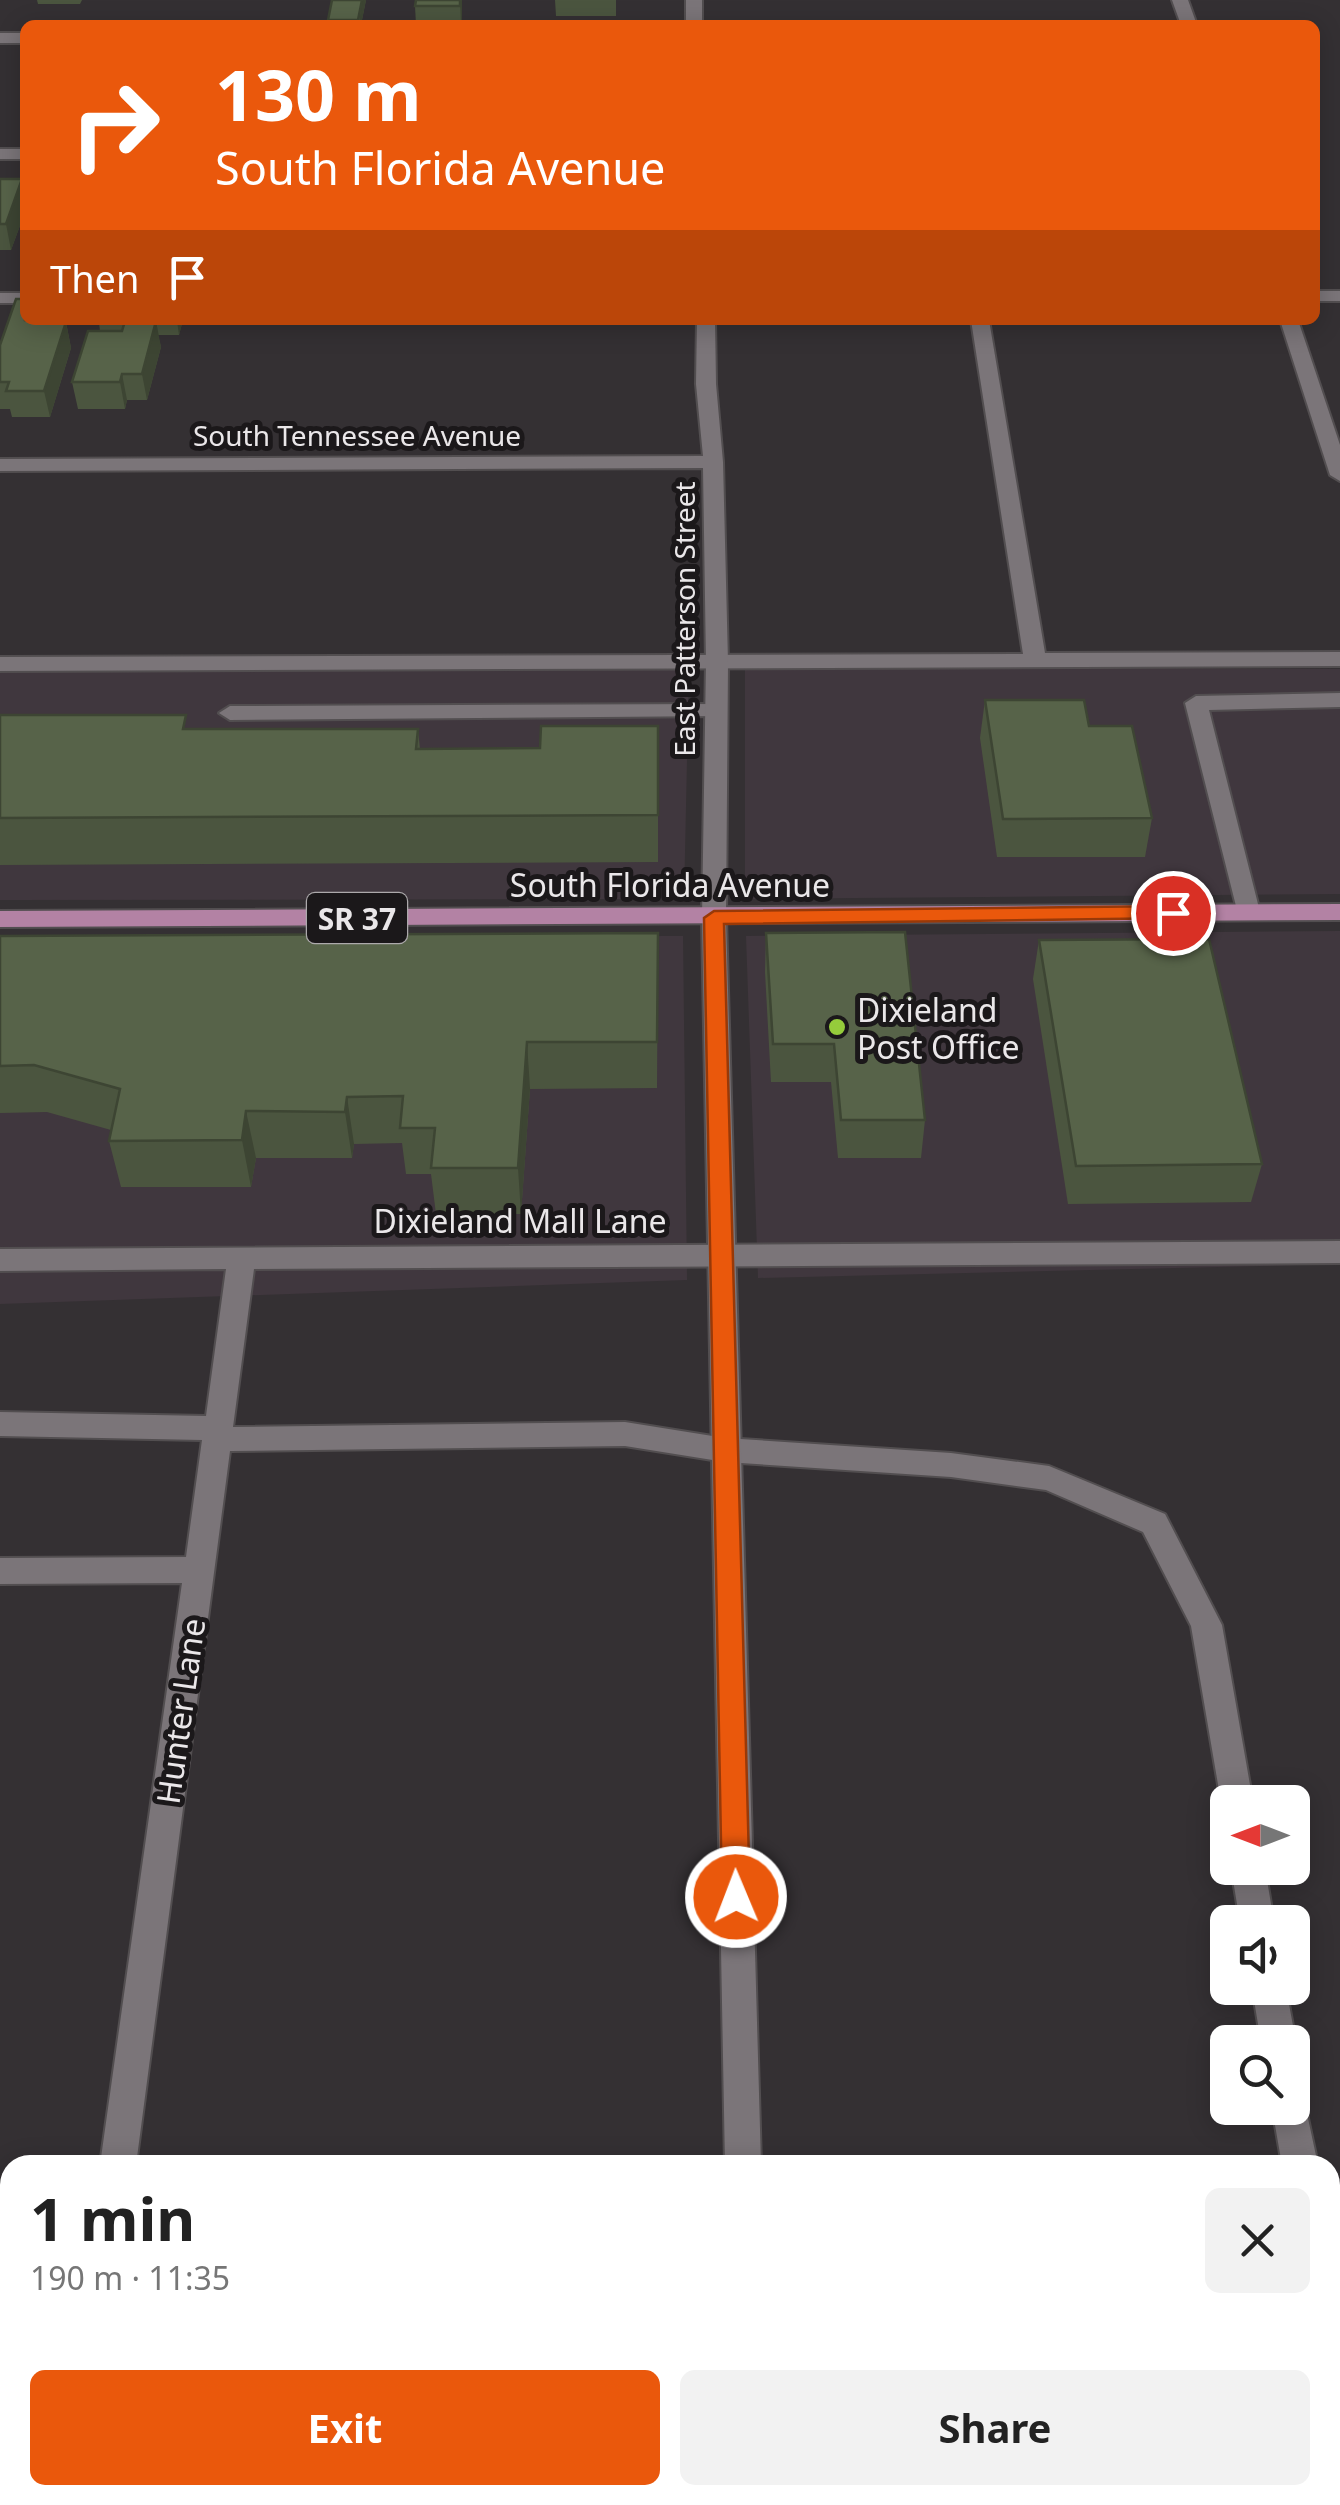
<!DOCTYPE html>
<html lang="en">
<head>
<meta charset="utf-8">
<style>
	:root { --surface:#fff; --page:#f2f2f2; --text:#222; --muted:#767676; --accent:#ea580c }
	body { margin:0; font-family:"Noto Sans",sans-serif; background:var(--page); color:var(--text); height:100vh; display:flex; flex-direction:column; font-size:38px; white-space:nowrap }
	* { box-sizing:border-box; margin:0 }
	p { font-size:32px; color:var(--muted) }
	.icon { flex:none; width:55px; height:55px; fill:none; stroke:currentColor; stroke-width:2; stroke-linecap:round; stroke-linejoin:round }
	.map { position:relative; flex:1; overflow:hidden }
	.panel { position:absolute; left:0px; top:2155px; width:1340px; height:350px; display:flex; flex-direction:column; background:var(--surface); border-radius:30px 30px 0 0; box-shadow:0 5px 25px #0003 }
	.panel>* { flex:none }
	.top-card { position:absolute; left:20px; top:20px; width:1300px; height:305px; border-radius:15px; box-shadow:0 5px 25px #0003; background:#ea580c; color:#fff; overflow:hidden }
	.needle { width:65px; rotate:270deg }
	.fabs { position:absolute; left:1210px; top:1785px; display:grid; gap:20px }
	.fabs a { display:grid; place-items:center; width:100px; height:100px; border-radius:15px; background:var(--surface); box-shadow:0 5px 25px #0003; font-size:50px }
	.pin { position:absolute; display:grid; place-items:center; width:85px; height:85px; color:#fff; margin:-42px; border:5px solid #fff; border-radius:50%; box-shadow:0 2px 10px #0007 }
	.me { position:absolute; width:110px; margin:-55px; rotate:359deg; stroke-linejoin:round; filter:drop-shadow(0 0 8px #0008) }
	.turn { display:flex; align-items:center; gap:35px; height:210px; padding:0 30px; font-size:45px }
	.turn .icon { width:130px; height:130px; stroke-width:2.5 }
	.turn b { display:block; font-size:70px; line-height:85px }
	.then { display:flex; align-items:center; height:95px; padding:0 30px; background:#0003; gap:20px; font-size:38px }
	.round { display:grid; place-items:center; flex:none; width:105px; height:105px; border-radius:15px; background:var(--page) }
	.headline { display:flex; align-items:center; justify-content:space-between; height:170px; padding:0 30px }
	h1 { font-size:60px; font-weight:700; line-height:75px }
	.cta { display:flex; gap:20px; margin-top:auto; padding:20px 30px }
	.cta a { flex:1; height:115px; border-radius:15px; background:var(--accent); color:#fff; font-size:40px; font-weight:700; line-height:115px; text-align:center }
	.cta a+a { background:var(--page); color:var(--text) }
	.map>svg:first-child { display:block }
</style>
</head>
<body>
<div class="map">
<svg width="1340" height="2505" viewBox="0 0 1340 2505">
	<rect width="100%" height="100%" fill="#343033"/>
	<!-- built -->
	<g fill="#40373e">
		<polygon points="0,663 689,666 684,899 0,900"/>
		<polygon points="745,667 1340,669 1340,894 745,899"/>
		<polygon points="1340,931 1340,1264 758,1278 746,936"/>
		<polygon points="683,936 687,1280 0,1304 0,937"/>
	</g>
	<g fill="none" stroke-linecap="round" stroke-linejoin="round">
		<defs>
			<g id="service">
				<rect x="0" y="33" width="25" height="10"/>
				<rect x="0" y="293" width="25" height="10"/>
				<polygon points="971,320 989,320 1045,653 1340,652 1340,666 0,671 0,657 1023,654"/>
				<polygon points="1340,693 1340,707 1209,710 1260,912 1248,920 1239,918 1185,703 1196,696"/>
				<polygon points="716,704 724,706 727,711 724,716 230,720 219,713 230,706"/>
				<polygon points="1340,1241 1340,1263 254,1269 233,1427 625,1422 725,1438 951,1453 1049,1466 1165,1514 1222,1625 1253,1802 1228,1802 1228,1813 1221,1802 1191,1626 1143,1532 1046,1490 951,1477 725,1462 625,1446 230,1451 136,2165 100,2165 182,1583 0,1584 0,1558 186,1557 202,1440 0,1436 0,1412 206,1416 226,1269 0,1271 0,1249"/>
				<polygon points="1231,1868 1265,1868 1274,1922 1240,1922"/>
				<polygon points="1252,1988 1286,1988 1296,2042 1292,2049 1292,2042 1261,2042"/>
				<polygon points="1292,2091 1303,2095 1318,2165 1282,2165 1272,2108 1292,2108"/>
				<polygon points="1330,2321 1340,2325 1340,2417 1330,2413"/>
				<polygon points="54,2495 94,2495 92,2505 52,2505"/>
			</g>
			<g id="minor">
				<rect x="686" y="0" width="16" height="25"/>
				<polygon points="1172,0 1188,0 1197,25 1181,25"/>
				<rect x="0" y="149" width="25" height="10"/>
				<rect x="1315" y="291" width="25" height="10"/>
				<polygon points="697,320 715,320 716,384 723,462 728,662 726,918 761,2165 725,2165 702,918 706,662 703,468 0,471 0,459 703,456 696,384"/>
				<polygon points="1280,320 1298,320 1340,445 1340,481 1330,475"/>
				<rect x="731" y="2495" width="40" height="10"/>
			</g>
			<polygon id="primary" points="1340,904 1340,920 0,927 0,911"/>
		</defs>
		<!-- service casing -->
		<use href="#service" stroke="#524e50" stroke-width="4"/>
		<!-- minor casing -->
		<use href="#minor" stroke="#524e50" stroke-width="4"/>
		<!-- primary casing -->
		<use href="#primary" stroke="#524e50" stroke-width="4"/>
		<!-- service -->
		<use href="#service" fill="#7b7579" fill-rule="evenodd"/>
		<!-- minor -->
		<use href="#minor" fill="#7b7579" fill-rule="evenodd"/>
		<!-- primary -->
		<use href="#primary" fill="#b382a4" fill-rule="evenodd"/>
	</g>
	<!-- wall -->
	<g fill="#4b553f">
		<polygon points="37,0 82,0 80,4 38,4"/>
		<polygon points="366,0 361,25 328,25 328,20"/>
		<polygon points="462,0 462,25 416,25 415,6"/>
		<polygon points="555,0 616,0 616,16 556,16"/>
		<polygon points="0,179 22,179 25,193 25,212 11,250 0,250"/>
		<polygon points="183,320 179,335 158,335 161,347 147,400 127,400 125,409 78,409 72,382 100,331 99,323"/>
		<polygon points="57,322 66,322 71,348 50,417 12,417 10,409 0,409 0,345"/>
		<polygon points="985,700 1152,818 1145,857 997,857 980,738"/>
		<polygon points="0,715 189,729 418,729 420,749 540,748 658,726 658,862 0,865"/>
		<polygon points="658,933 657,1088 530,1089 521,1214 436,1214 431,1174 406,1174 402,1143 354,1144 352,1158 256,1158 251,1187 121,1187 109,1141 111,1130 47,1112 0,1113 0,936"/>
		<polygon points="766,933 925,1120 921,1158 838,1158 831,1082 771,1082 765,972"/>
		<polygon points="1039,940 1262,1164 1251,1202 1068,1204 1033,979"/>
	</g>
	<!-- shaded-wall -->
	<g fill="#3d4533">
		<polygon points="362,0 366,0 361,25 359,25"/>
		<polygon points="460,0 462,0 462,25 461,25"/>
		<polygon points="22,179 25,193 25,212 11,250 6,224"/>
		<polygon points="177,320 183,320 179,335 177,321"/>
		<polygon points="156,321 161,347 147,400 142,374"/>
		<polygon points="66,322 71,348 50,417 44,391"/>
		<polygon points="122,374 127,400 125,409 120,382"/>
		<polygon points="527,1042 530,1089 521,1214 518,1168"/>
		<polygon points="347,1097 354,1144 352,1158 345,1112"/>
		<polygon points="246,1111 256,1158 251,1187 242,1140"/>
	</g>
	<!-- building -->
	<g fill="#576349" stroke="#3d4533" stroke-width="2.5">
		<polygon points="332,0 362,0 358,20 328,20"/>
		<polygon points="416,0 460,0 460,6 415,6"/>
		<polygon points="0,179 22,179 6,224 0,224"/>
		<polygon points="16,299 25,299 25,320 66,322 44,391 6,391 9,382 0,382 0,345"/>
		<polygon points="100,320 136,320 125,321 124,323 99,323"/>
		<polygon points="125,321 156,321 142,374 122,374 120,382 72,382 88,331 122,331"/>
		<polygon points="985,700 1084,700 1089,726 1132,726 1152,818 1003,819"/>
		<polygon points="0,715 186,715 183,729 418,729 416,749 540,748 541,726 658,726 658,815 0,818"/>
		<polygon points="905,932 925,1120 841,1120 834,1044 773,1044 766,933"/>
		<polygon points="658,933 657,1042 527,1042 518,1168 431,1168 435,1128 400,1128 403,1096 347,1097 345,1112 246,1111 242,1140 109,1141 120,1089 34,1065 0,1066 0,936"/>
		<polygon points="1209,939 1262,1164 1076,1166 1039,940"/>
	</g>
	<!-- route -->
	<polygon fill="#ea580c" stroke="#983908" stroke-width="2.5" points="1173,906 1180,908 1180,918 724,924 750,1897 746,1906 736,1910 726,1906 722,1897 704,918 714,911"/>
	<!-- markers -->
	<circle fill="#95cc3b" stroke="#1b181a" stroke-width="4" cx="837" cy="1027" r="10"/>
	<g text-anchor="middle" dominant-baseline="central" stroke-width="10" stroke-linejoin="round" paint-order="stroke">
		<!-- far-street labels -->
		<g font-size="28" fill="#eae7e9" stroke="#1b181a">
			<text x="357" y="435">South Tennessee Avenue</text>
			<text transform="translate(684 619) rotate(-90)">East Patterson Street</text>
		</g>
		<!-- shield labels -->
		<rect fill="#1b181a" stroke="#aca9ab" stroke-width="2.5" x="307" y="893" width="100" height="50" rx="8"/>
		<g font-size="30" font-weight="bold" fill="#eae7e9">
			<text x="357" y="918">SR 37</text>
		</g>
		<!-- street labels -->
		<g font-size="32" fill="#eae7e9" stroke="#1b181a">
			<text x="670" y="884">South Florida Avenue</text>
			<text x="520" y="1220">Dixieland Mall Lane</text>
			<text transform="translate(180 1711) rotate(-82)">Hunter Lane</text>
		</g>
		<!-- poi labels -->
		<g font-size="32" fill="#eae7e9" stroke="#1b181a" text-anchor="start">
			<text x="857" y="1009">Dixieland<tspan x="857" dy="37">Post Office</tspan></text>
		</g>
	</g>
</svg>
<div class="fabs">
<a><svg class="needle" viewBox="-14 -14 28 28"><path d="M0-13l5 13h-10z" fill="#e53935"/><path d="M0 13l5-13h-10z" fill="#767676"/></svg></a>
<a><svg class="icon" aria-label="sound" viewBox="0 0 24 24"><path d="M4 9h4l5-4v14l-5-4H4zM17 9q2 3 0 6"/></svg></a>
<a><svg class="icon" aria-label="search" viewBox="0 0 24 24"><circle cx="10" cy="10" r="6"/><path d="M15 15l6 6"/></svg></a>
</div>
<div class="pin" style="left:1173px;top:913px;background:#d93025"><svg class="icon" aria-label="arrive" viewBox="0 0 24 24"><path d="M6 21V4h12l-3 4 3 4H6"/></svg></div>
<svg class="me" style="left:736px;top:1897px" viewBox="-20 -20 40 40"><circle r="17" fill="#ea580c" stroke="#fff" stroke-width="3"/><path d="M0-11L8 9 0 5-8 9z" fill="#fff"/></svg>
<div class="top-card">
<div class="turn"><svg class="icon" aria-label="right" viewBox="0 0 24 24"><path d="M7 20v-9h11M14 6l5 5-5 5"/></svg><div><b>130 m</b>South Florida Avenue</div></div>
<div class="then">Then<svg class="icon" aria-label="arrive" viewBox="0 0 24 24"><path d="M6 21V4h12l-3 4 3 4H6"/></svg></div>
</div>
<section class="panel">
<div class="headline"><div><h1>1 min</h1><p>190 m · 11:35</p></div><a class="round"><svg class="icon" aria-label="close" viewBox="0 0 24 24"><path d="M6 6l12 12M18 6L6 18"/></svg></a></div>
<div class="cta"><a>Exit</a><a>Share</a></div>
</section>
</div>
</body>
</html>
